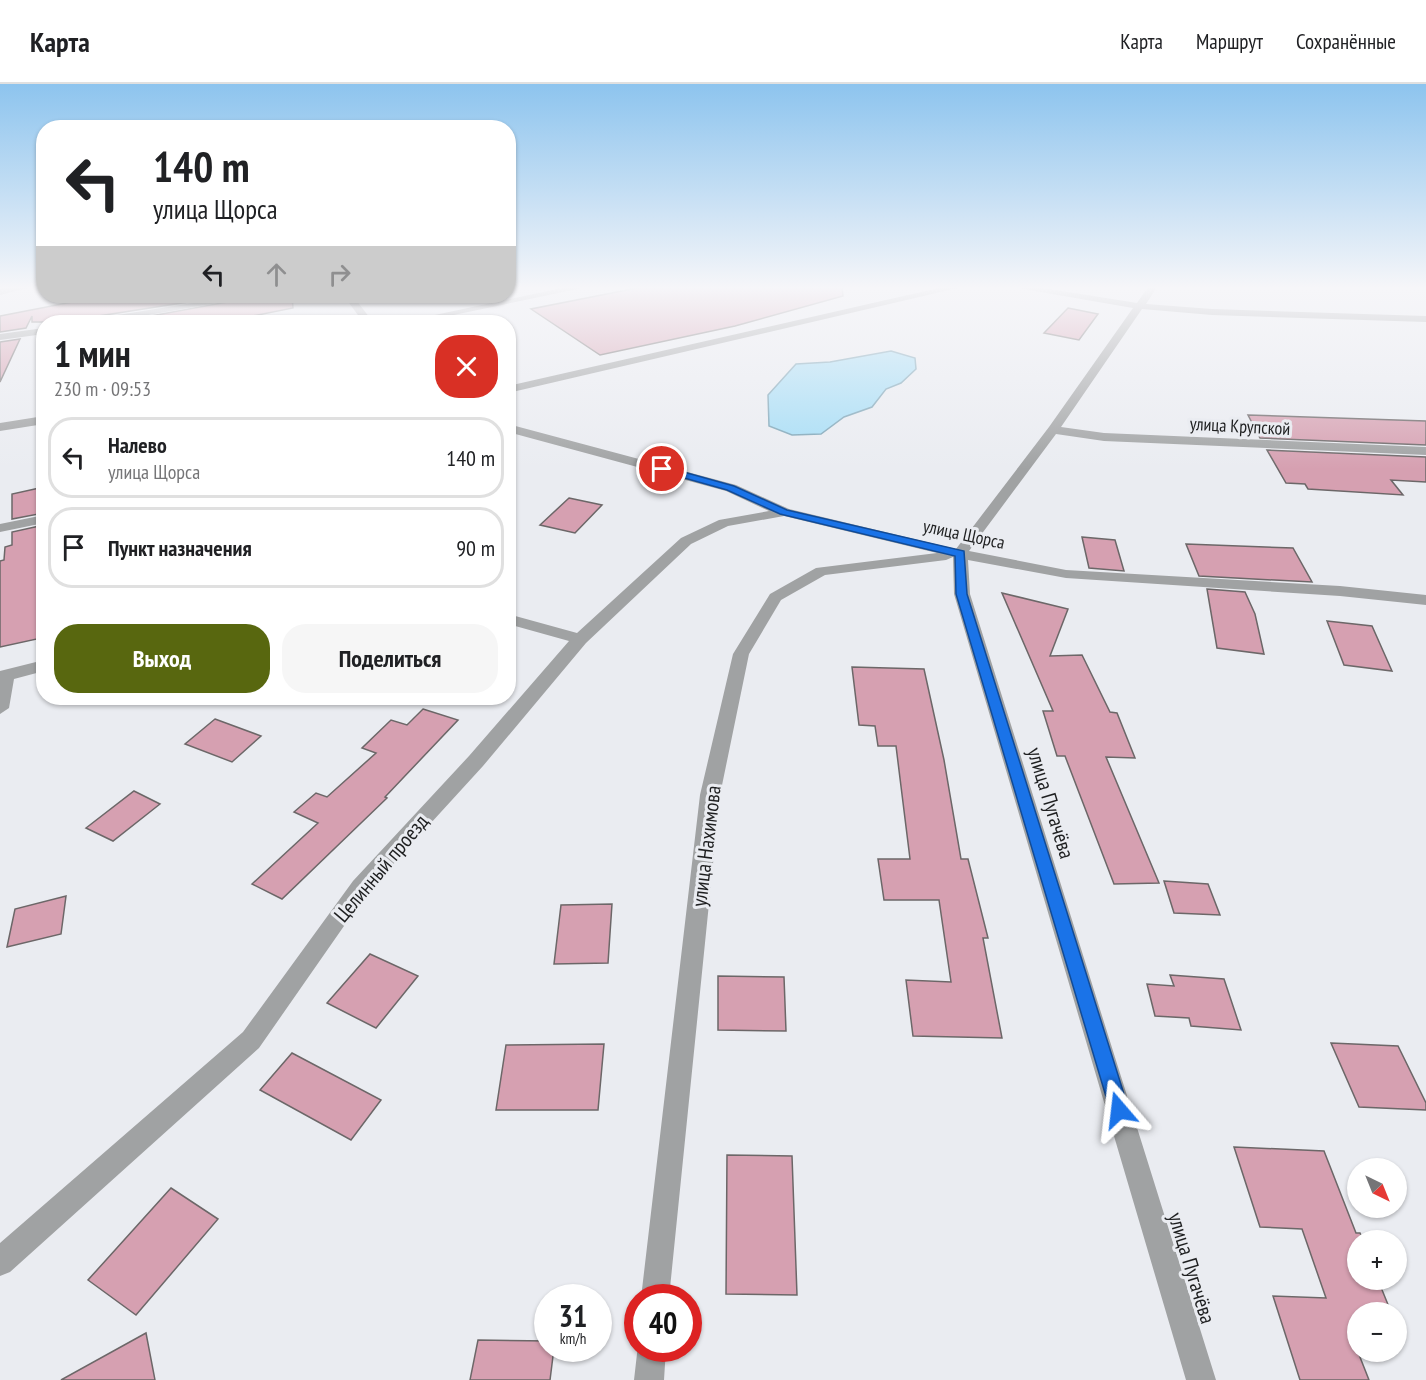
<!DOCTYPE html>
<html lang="ru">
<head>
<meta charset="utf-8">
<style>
	:root { --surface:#fff; --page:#f6f6f6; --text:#202124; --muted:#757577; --line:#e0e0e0; --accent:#58670f }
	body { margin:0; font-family:"PT Sans Narrow",sans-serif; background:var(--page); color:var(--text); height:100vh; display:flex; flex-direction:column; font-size:22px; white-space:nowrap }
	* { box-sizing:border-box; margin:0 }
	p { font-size:20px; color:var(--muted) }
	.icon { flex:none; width:33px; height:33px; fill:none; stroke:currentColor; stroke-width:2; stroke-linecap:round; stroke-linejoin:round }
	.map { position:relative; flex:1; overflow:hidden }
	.side { position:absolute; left:36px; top:231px; width:480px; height:390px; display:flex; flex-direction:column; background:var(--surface); border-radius:24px; box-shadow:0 2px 4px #0004 }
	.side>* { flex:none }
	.guide { position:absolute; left:36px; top:36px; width:480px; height:183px; border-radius:24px; box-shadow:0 2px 4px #0004; background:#fff; color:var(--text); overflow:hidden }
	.needle { width:39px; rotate:137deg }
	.controls { position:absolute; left:1347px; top:1074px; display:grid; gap:12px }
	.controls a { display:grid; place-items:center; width:60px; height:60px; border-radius:50%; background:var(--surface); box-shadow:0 2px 4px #0004; font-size:30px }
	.speed { position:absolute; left:534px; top:1200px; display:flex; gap:12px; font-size:30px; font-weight:700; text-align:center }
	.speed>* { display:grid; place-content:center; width:78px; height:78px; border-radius:50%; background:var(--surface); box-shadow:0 2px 4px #0004; line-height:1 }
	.speed small { font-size:15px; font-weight:400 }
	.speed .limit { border:9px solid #d22; background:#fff; color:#111 }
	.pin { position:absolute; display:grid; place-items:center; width:51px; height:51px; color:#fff; margin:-26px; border:3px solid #fff; border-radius:50%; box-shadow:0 2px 6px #0007 }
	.me { position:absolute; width:66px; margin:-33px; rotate:343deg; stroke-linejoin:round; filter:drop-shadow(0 0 4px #0008) }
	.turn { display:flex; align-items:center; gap:21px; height:126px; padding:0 18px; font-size:27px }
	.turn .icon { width:78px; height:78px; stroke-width:2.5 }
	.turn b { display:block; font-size:42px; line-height:51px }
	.lanes { display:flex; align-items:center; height:57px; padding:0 18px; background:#0003; justify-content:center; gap:30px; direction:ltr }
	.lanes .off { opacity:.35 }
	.round { display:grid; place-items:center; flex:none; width:63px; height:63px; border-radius:24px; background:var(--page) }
	.overview { display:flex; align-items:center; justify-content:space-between; height:102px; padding:0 18px }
	h1 { font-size:36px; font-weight:800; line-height:45px }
	.action { display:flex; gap:12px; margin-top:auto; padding:12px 18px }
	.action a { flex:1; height:69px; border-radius:24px; background:var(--accent); color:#fff; font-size:24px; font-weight:800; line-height:69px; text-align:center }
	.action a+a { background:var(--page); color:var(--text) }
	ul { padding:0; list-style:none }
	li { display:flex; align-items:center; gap:18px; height:81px; margin:0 12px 9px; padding:0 6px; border:3px solid var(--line); border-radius:24px }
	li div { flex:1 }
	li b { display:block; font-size:22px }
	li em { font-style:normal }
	header { display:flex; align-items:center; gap:36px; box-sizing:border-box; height:84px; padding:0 30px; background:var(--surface); border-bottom:2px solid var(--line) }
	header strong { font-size:28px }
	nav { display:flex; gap:33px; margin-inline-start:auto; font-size:21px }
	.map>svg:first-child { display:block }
</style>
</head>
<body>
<header>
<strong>Карта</strong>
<nav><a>Карта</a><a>Маршрут</a><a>Сохранённые</a></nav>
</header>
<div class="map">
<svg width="1426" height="1296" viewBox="0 0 1426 1296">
	<rect width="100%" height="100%" fill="#eaecf1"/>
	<!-- water -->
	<polygon fill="#a5ddf6" stroke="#7ca4b6" stroke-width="1.5" points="891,267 915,274 916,285 901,299 886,305 872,323 844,333 821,350 792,351 769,342 768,311 796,280 830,278"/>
	<!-- building -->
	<g fill="#d6a0b1" stroke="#6c6768" stroke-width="1.5">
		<polygon points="642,203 842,203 843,212 735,242 600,271 531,225"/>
		<polygon points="103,212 227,212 92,233 85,238 32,238 32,232 26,244 0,248 0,232"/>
		<polygon points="260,212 292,212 293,224 222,238 118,238"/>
		<polygon points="1068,224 1098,230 1079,256 1044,249"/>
		<polygon points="20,255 0,298 0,258"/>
		<polygon points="1248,331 1426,337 1426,361 1260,354"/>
		<polygon points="1267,366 1426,373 1426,398 1391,396 1403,411 1308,405 1305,400 1286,399"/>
		<polygon points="44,403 44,429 12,435 12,410"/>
		<polygon points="569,414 602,421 575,449 540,441"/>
		<polygon points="44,441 44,483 41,484 37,555 0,563 0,477 4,476 5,463 12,461 12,448"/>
		<polygon points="1082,453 1115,456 1124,487 1089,484"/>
		<polygon points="1186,460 1293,464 1312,498 1199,492"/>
		<polygon points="1207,505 1245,508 1255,530 1264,570 1217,564"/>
		<polygon points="1002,509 1068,525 1050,572 1082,571 1110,628 1117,629 1135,674 1106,673 1159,799 1114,800 1065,672 1057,672 1043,627 1053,627"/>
		<polygon points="1327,537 1372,542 1392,587 1344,581"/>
		<polygon points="852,583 924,585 944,676 961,775 968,775 988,854 983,854 1002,954 913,952 906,896 951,898 939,816 884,816 878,775 910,775 896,662 878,662 875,642 859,641"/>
		<polygon points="423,625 458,636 385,713 387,714 282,815 252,800 318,739 294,728 316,709 327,713 376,669 362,664 391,636 407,641"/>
		<polygon points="215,635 261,652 232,678 185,660"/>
		<polygon points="134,707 160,720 113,757 86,744"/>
		<polygon points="1164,797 1208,800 1220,831 1174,829"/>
		<polygon points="66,812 61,850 7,863 15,825"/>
		<polygon points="612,820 608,879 554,880 561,821"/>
		<polygon points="370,870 418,892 376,944 327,919"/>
		<polygon points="1170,891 1224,895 1241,946 1191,942 1189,934 1155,932 1147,900 1174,902"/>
		<polygon points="718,892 784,893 786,947 718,946"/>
		<polygon points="1331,959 1398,962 1426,1019 1426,1026 1359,1023"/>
		<polygon points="604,960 598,1026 496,1026 506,961"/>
		<polygon points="292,969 381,1016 351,1056 260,1006"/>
		<polygon points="1234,1063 1324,1067 1356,1149 1360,1149 1363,1156 1358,1156 1358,1196 1378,1196 1391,1228 1358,1228 1358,1268 1369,1296 1300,1296 1273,1212 1326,1214 1302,1145 1260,1143"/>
		<polygon points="727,1071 792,1072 797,1211 726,1210"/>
		<polygon points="171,1104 218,1135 136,1231 88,1196"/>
		<polygon points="146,1249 155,1296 61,1296"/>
		<polygon points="478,1256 548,1257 548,1264 554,1264 550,1296 470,1296"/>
	</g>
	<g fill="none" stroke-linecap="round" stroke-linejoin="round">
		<!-- minor -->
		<g fill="#a0a2a3" fill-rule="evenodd">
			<polygon points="9,203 32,203 0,211 0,205"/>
			<polygon points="566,203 587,203 420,238 402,238"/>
			<polygon points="943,203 962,203 508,309 508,302"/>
			<polygon points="1011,203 1037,203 1137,219 1148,203 1157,203 1146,220 1212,225 1426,232 1426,238 1212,231 1142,225 1061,343 1104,349 1426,363 1426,371 1104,357 1056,350 969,467 1066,486 1340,502 1426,511 1426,521 1340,512 1066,494 968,476 970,510 1216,1296 1186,1296 954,510 953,473 946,476 825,491 781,516 749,570 720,711 669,1214 641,1214 700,711 733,570 770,510 816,484 937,469 784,432 728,442 691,460 586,559 483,682 367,809 259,964 10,1188 0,1192 0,1159 243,948 353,797 469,672 569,557 508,540 508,530 577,549 681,454 719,436 769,427 726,407 508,348 508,340 736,401 789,425 956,465 1049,343 1133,224"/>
			<polygon points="238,212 258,212 108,238 87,238 92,235"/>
			<polygon points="344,212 353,212 373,238 363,238"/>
			<polygon points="44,244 44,250 0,256 0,250"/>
			<polygon points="44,332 44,340 0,347 0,339"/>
			<polygon points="44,431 44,439 0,448 0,440"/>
			<polygon points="44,576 44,587 14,595 9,624 0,630 0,587"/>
			<polygon points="638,1261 638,1264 666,1264 664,1296 634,1296"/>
		</g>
	</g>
	<!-- sky -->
	<linearGradient id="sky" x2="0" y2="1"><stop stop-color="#8dc4ee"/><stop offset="0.53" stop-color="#f6f6f9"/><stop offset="1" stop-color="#f6f6f9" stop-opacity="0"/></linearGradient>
	<rect width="1426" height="385" fill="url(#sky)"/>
	<!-- route -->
	<polygon fill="#1a73e8" stroke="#114b97" stroke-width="1.5" points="662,382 734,402 787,426 964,467 967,510 1129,1026 1126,1033 1119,1036 1113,1033 1110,1026 956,510 955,472 780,430 727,406 659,387 659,383"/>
	<g text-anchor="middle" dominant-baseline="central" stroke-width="6" stroke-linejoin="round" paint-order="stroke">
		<!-- far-street labels -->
		<g font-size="18" fill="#1e1f20" stroke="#eaecf1">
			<text transform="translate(1240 342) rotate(3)">улица Крупской</text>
			<text transform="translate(964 450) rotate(12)">улица Щорса</text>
		</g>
		<!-- street labels -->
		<g font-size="21" fill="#1e1f20" stroke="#eaecf1">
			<text transform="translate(1051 719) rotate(73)">улица Пугачёва</text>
			<text transform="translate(706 762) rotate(-83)">улица Нахимова</text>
			<text transform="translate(381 784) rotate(-50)">Целинный проезд</text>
			<text transform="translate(1192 1184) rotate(73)">улица Пугачёва</text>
		</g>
	</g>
</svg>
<div class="controls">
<a><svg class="needle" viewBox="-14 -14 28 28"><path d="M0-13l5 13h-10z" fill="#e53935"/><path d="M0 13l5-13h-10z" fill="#757577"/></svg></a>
<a>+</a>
<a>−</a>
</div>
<div class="speed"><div>31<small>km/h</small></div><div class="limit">40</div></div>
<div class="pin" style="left:662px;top:385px;background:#d93025"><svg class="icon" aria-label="arrive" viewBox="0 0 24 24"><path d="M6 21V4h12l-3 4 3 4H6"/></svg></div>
<svg class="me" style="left:1119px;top:1026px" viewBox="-20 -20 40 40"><path d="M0-17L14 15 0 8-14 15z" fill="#1a73e8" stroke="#fff" stroke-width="4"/></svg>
<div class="guide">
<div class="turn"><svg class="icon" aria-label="left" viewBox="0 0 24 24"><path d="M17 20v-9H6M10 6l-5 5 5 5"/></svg><div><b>140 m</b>улица Щорса</div></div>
<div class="lanes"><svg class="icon" aria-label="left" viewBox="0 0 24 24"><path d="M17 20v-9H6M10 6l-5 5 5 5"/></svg><svg class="icon off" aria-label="ahead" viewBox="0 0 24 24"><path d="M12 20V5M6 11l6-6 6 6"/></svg><svg class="icon off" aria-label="right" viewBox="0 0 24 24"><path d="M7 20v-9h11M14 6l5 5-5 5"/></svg></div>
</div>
<section class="side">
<div class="overview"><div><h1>1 мин</h1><p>230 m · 09:53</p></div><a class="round" style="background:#d93025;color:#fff"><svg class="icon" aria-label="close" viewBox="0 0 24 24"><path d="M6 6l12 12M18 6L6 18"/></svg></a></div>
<ul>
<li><svg class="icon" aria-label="left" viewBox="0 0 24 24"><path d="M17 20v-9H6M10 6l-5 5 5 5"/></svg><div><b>Налево</b><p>улица Щорса</p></div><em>140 m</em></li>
<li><svg class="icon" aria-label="arrive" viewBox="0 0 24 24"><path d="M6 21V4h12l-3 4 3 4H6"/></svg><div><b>Пункт назначения</b></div><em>90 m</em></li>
</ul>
<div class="action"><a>Выход</a><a>Поделиться</a></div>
</section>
</div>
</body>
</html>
